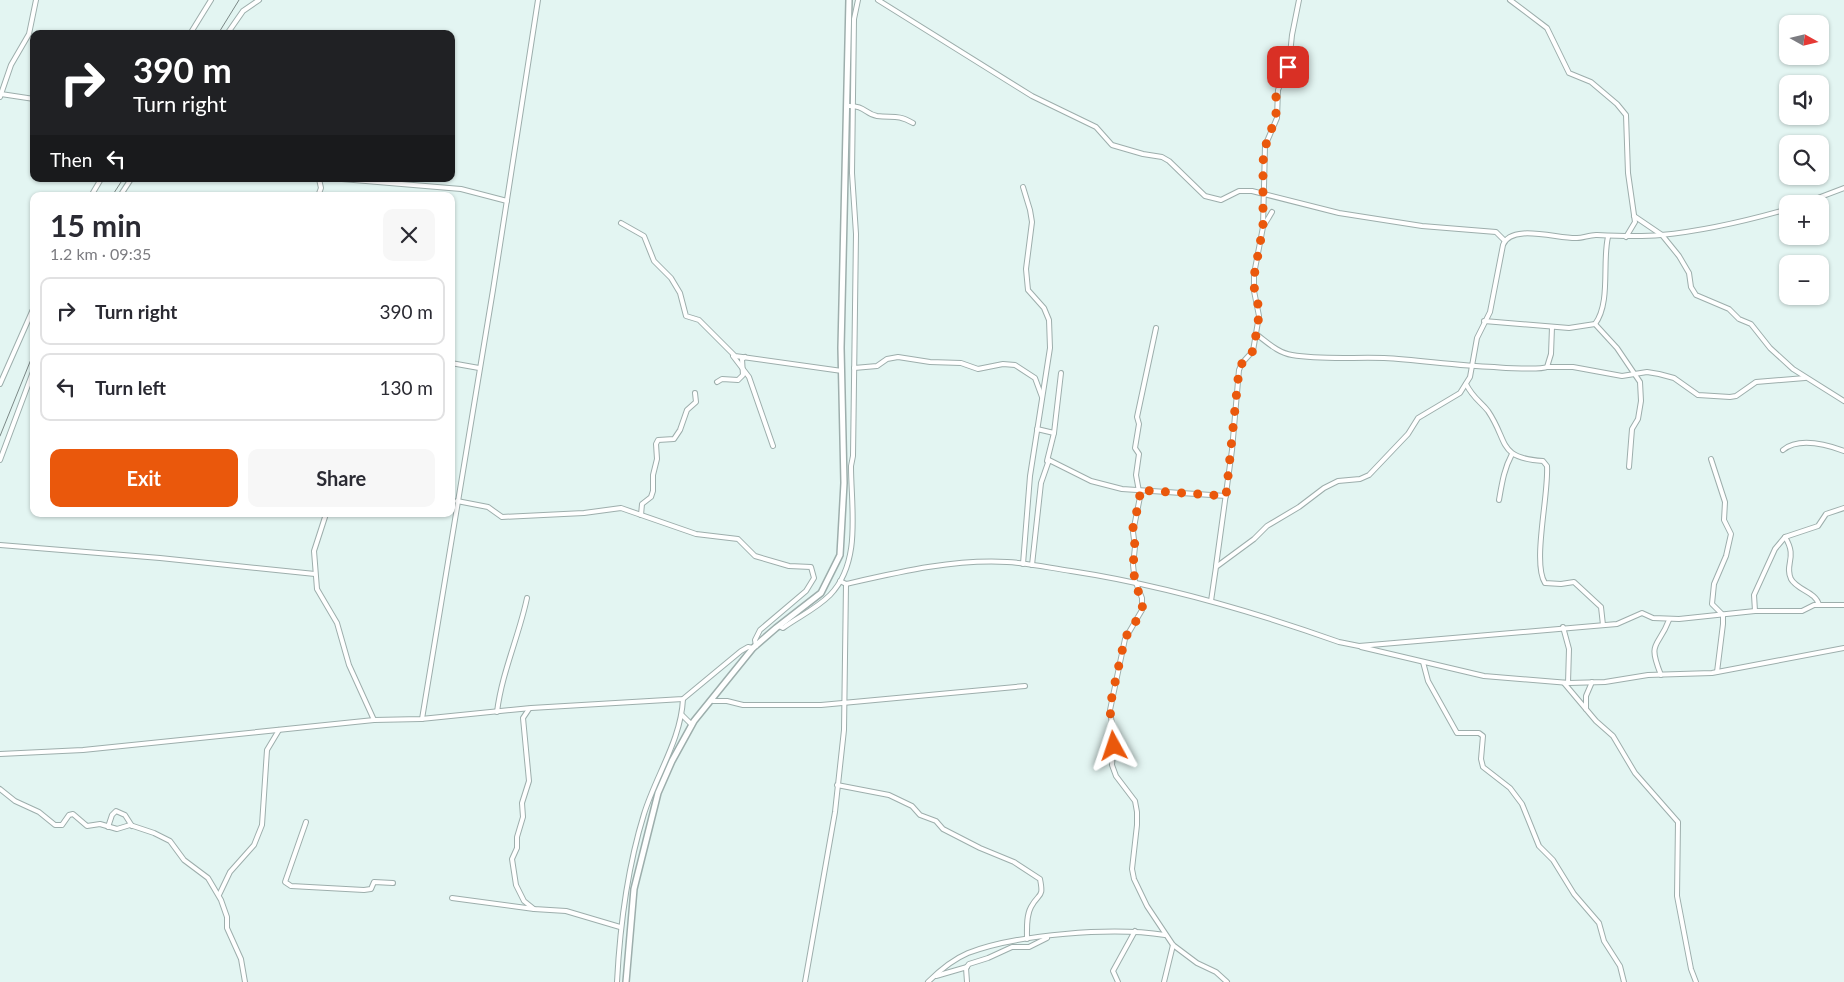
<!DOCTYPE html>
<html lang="en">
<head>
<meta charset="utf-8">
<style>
	:root { --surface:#fff; --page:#f7f7f7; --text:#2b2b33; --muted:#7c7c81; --line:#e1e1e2; --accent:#ea580c }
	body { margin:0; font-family:Lato,sans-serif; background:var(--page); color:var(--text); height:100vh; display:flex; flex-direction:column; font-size:19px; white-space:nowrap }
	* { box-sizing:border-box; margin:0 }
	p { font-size:16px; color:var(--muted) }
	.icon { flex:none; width:28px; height:28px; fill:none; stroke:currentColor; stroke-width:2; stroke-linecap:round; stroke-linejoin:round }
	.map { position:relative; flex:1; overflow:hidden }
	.side { position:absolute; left:30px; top:192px; width:425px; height:325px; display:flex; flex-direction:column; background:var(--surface); border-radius:10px; box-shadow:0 1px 4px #0004 }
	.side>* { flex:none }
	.guide { position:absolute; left:30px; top:30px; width:425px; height:152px; border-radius:10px; box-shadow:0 1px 4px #0004; background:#202124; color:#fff; overflow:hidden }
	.needle { width:32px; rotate:98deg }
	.buttons { position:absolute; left:1779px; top:15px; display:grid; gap:10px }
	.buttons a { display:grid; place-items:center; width:50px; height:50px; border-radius:10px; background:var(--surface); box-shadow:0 1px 4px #0004; font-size:25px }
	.pin { position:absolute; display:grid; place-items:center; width:42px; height:42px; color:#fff; margin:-21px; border-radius:10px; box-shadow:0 2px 8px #0006 }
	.me { position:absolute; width:55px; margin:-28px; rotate:355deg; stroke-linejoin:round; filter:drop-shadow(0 0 4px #0008) }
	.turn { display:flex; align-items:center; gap:18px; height:105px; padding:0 20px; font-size:22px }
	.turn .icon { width:65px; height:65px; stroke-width:2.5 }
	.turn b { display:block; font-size:35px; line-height:42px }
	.then { display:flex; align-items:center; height:48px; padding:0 20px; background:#0003; gap:10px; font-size:19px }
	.round { display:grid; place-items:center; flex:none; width:52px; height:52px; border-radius:10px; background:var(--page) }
	.summary { display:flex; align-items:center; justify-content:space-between; height:85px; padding:0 20px }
	h1 { font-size:30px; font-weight:700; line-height:38px }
	.cta { display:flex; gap:10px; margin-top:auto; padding:10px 20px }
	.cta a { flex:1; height:58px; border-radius:10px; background:var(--accent); color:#fff; font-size:20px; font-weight:700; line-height:58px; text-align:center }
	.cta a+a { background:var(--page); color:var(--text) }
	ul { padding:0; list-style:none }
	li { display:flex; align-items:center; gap:15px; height:68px; margin:0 10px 8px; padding:0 10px; border:2px solid var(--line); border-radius:10px }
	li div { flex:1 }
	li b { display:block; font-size:19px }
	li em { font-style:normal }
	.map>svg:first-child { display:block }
</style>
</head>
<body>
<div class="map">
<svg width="1844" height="982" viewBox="0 0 1844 982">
	<rect width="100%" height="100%" fill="#e3f5f2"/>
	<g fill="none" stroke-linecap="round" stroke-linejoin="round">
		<defs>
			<g id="street">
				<polyline points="878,0 1032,96 1096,127 1112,145 1143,154 1162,157 1169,161 1205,196 1221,200 1239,191 1252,191 1339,213 1422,226 1496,232 1504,240"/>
				<polyline points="1510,0 1547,28 1569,73 1591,82 1617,104 1626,115 1628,173 1635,222 1626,237"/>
				<polyline points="190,34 211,0"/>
				<polyline points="227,34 243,11 259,0"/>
				<polyline points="1,94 34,99"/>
				<polyline points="0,97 11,65 29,34 36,0"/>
				<path d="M 847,106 C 865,105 865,114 877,116 C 893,118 897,114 913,123"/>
				<polyline points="342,179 461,189 507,201"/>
				<polyline points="91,196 101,179"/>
				<polyline points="120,196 131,179"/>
				<polyline points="318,196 321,188 319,179"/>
				<polyline points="1802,204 1844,188"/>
				<polyline points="1634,216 1662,235 1679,256 1689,273 1691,287 1696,295 1729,309 1739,319 1751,324 1770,348 1793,369 1844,401"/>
				<polyline points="621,223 644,236 654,261 671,278 680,293 686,316 699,320 735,356 842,371"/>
				<polyline points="1263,226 1265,146 1277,118 1278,90 1289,64 1292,35 1299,0"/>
				<path d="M 1484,321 L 1569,328 L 1595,324 C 1611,303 1602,262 1608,237"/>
				<polyline points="1595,324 1617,348 1640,382 1641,401 1638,419 1632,429 1629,467"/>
				<path d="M 1256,334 C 1267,342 1278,353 1292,355 C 1322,360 1353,357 1384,358 C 1421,360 1457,366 1494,367 C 1503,368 1541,370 1547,367 L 1551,354 L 1552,327"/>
				<polyline points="733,356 749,377 773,446"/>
				<polyline points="451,363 479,368"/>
				<polyline points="1547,367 1573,367 1622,376 1647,372 1659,374 1674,378 1698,395 1730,397 1736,396 1756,382 1805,378"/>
				<polyline points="854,368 877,366 887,359 898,357 930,362 961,363 978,369 1003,364 1015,365 1035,378 1042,397"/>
				<polyline points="717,382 722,379 738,380 743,375 742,359 745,357"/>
				<polyline points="0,384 34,307"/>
				<path d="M 1466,384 C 1473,398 1480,401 1488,411 C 1509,442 1497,458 1543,461 L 1547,466 C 1549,494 1532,563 1545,583 L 1561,584 L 1574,582 L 1601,607 L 1603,625"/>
				<polyline points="1037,429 1054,433"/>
				<path d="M 1783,450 C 1799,437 1825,444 1844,451"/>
				<polyline points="1711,459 1725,502 1724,520 1731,534 1726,556 1714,584 1712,604 1723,615 1723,624 1717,672"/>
				<polyline points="0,460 34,369"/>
				<polyline points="1047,461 1054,433 1061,373"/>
				<path d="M 1499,500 C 1502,483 1504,469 1512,454"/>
				<polyline points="457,501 488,507 502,517 584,513 621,508 696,534 738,539 755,556 789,566 811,567 814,578 806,591 760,630 755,640 756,646"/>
				<polyline points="326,514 314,551 317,589 337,623 349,665 374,720"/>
				<polyline points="641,515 642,504 651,497 653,491 653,475 657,459 656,444 658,440 674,439 680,430 687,410 696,402 695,393"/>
				<path d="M 1785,537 C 1798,558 1784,564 1791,579 C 1797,590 1816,592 1819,605"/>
				<polyline points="0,545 160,558 315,574"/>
				<polyline points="1023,564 1030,476 1050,348 1049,320 1044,308 1028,290 1026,269 1032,222 1030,210 1023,187"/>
				<polyline points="1032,565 1041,483 1049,460 1091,481 1122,489 1226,496"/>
				<polyline points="1216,566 1232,450 1239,370 1242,363 1253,351 1254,345 1259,316 1254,291 1254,274 1263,227 1272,212"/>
				<path d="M 840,581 L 846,584 C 899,572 953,559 1007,562 C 1029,563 1050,568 1071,571 C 1163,585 1252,611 1339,642 L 1359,646 L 1617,624 L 1642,613 L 1653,618 L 1679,619 L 1755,611 L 1802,611 L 1814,605 L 1844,605"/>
				<polyline points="1135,582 1133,565 1135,547 1133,532 1140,497 1136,475 1139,454 1135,448 1139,424 1137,417 1156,328"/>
				<polyline points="1136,583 1142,598 1142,610 1125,639 1110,710 1114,739 1112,765 1116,776 1135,801 1137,812 1137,825 1132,869 1134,879 1147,906 1173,945 1197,963 1216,972 1227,982"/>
				<path d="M 1211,601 L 1216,567 L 1254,539 L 1267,526 L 1299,507 L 1324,488 L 1338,481 L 1360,479 L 1369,475 L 1408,434 L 1418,418 L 1460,393 L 1470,377 L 1477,338 L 1490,312 L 1503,245 C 1511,223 1558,239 1577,238 C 1583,238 1589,235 1596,235 C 1618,236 1639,237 1661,235 C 1703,231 1746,221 1788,209"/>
				<polyline points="1755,611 1754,595 1775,549 1785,537 1818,526 1826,514 1844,508"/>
				<path d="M 779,626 L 783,628 C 798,617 816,609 830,595 C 862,562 851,508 851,466 L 853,456 L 856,234 L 852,173 L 854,19 L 858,0"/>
				<polyline points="1563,627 1569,649 1568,683"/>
				<polyline points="1361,647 1484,676 1569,683 1605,682 1648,675 1712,673 1844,648"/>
				<polyline points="1423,662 1428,681 1457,733 1479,733 1483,736 1481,759 1483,767 1510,788 1522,804 1539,846 1553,860 1574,894 1599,923 1604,941 1620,966 1624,982"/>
				<path d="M 1661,675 C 1647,640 1658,649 1669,620"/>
				<polyline points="1564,683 1596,721 1613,736 1635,773 1678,822 1677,896 1691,969 1696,982"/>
				<polyline points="713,701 727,701 743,705 821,705 1025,686"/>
				<polyline points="529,709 523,718 529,781 522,803 523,817 517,837 517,848 512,859 516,885 524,901 534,909 566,911 620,927"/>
				<polyline points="1586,709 1586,696 1592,682"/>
				<path d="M 497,712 C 502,672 519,636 527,598"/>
				<polyline points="682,715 692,725"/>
				<polyline points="422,719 493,290 538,0"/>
				<polyline points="0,754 83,750 374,720 421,719 531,708 683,699 741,651 748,647 753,648"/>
				<path d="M 837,785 L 889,795 L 912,806 L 920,815 L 936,821 L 943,829 L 980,848 L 1014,862 L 1040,879 C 1044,899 1039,892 1031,907 C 1026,916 1027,929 1027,939"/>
				<polyline points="0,789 15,801 39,812 55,825 62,825 69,815 73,814 87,826 100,824 117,829 130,825 154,833 170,841 184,860 208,878 221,900 227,917 227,928 241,959 245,982"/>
				<polyline points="306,822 285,882 291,886 364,890 371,889 374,882 393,883"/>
				<polyline points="108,827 112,815 116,811 125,815 132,826"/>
				<polyline points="219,895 230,872 254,845 262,825 267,750 279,730"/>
				<polyline points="452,898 534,909"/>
				<polyline points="936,976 967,967"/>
				<path d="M 617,982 C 620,924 627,869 644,814 C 656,775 681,740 683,699"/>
				<polyline points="805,982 835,812 844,730 846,584"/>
				<path d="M 928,982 C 939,971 954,959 968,953 C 1018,934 1112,927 1165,935"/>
				<polyline points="967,982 966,968 969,964 988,958 1012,947 1029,947 1047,938"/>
				<polyline points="1118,982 1113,971 1135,931"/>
				<polyline points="1164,982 1173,945"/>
			</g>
			<polyline id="secondary" points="626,982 634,889 658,793 672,761 694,721 753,648 776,628 821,593 840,555 844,483 841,348 849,0"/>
		</defs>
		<!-- street casing -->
		<use href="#street" stroke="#9daeac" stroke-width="6"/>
		<!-- secondary casing -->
		<use href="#secondary" stroke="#9daeac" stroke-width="8"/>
		<!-- street -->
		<use href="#street" stroke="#fff" stroke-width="4"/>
		<!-- secondary -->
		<use href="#secondary" stroke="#fff" stroke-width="5"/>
		<!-- rail -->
		<g stroke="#7b8886" stroke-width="1">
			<polyline points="218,34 239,0"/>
			<polyline points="112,196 123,179"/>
			<polyline points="0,436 34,352"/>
		</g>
	</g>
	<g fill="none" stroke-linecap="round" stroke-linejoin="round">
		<!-- route -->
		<polyline stroke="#ea580c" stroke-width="9" stroke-dasharray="0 16.2" points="1114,746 1110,710 1112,696 1125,638 1138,618 1143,605 1135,582 1133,565 1135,547 1133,527 1140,498 1139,490 1226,496 1239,370 1244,359 1253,351 1258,324 1259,309 1253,282 1263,227 1263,161 1267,140 1276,118 1276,94 1288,67"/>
	</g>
</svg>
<div class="buttons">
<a><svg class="needle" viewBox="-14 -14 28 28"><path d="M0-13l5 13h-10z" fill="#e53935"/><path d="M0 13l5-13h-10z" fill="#7c7c81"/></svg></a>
<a><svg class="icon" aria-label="sound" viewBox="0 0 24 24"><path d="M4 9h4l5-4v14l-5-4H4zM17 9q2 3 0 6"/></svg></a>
<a><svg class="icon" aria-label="search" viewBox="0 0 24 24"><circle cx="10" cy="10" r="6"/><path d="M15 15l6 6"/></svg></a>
<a>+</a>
<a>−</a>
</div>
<div class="pin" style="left:1288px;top:67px;background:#d93025"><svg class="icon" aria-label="arrive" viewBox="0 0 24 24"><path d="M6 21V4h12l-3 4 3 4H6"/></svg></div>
<svg class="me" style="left:1114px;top:746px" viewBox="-20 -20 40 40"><path d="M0-17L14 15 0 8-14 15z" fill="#ea580c" stroke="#fff" stroke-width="4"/></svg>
<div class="guide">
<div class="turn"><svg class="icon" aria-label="right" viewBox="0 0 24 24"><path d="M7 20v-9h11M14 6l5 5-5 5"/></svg><div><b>390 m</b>Turn right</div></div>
<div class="then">Then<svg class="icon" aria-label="left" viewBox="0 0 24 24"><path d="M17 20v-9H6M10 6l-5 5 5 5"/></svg></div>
</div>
<section class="side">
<div class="summary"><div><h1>15 min</h1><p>1.2 km · 09:35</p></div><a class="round"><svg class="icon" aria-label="close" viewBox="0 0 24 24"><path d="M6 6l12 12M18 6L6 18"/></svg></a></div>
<ul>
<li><svg class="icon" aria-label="right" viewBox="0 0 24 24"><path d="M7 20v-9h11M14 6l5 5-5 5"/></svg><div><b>Turn right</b></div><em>390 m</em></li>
<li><svg class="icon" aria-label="left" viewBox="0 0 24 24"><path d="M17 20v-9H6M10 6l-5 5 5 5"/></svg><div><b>Turn left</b></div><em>130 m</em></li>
</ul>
<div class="cta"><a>Exit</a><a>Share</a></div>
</section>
</div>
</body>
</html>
